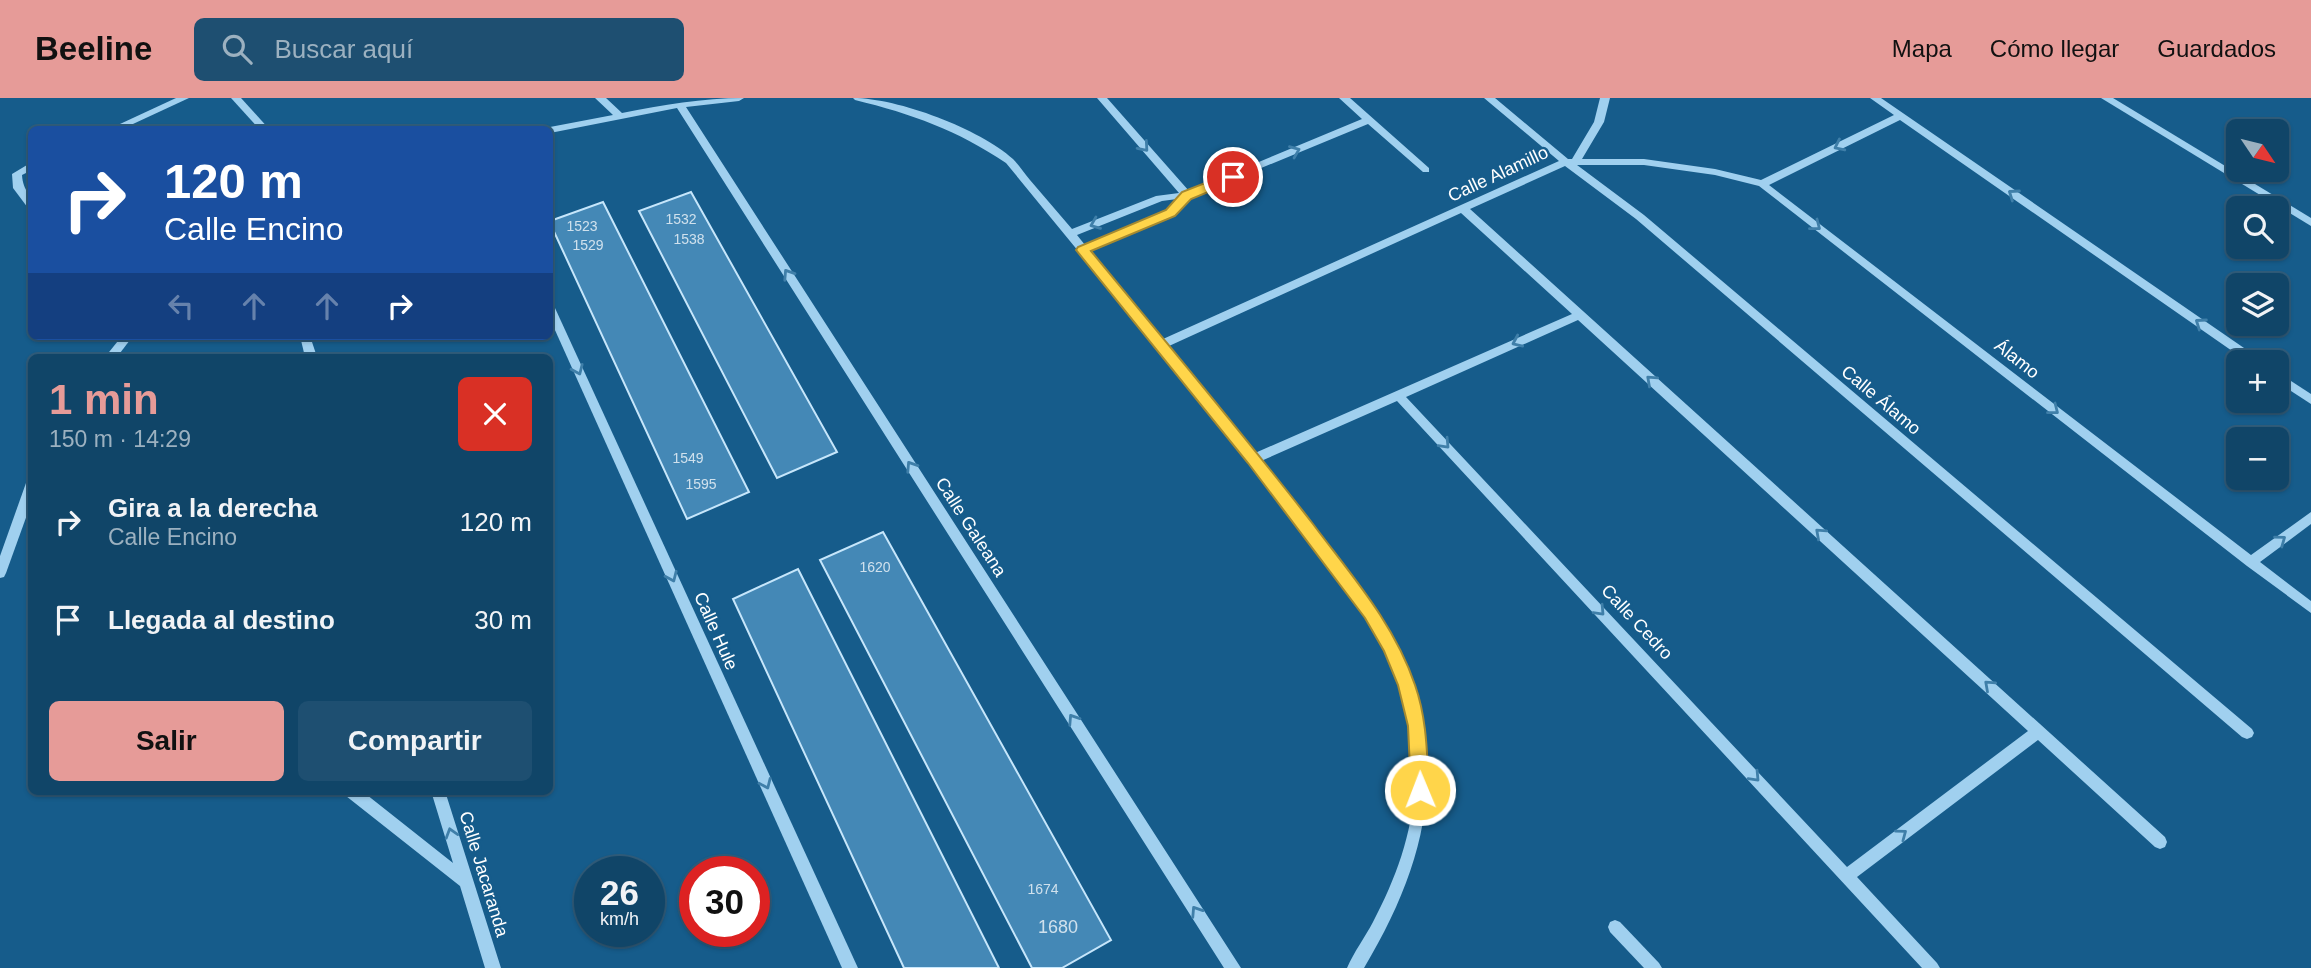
<!DOCTYPE html>
<html lang="es">
<head>
<meta charset="utf-8">
<style>
	:root { --surface:#104568; --page:#1e4f71; --text:#f1f3f6; --muted:#9cb1c0; --line:#305d7c; --accent:#e69b98 }
	body { margin:0; font-family:Helvetica,sans-serif; background:var(--page); color:var(--text); height:100vh; display:flex; flex-direction:column; font-size:26px; white-space:nowrap }
	* { box-sizing:border-box; margin:0 }
	p { font-size:23px; color:var(--muted) }
	.icon { flex:none; width:38px; height:38px; fill:none; stroke:currentColor; stroke-width:2; stroke-linecap:round; stroke-linejoin:round }
	.map { position:relative; flex:1; overflow:hidden }
	.details { position:absolute; left:28px; top:256px; width:525px; height:441px; display:flex; flex-direction:column; background:var(--surface); border-radius:10px; box-shadow:0 2px 5px #0004,0 0 0 2px var(--line) }
	.details>* { flex:none }
	.guide { position:absolute; left:28px; top:28px; width:525px; height:214px; border-radius:10px; box-shadow:0 2px 5px #0004,0 0 0 2px var(--line); background:#1a4fa0; color:#fff; overflow:hidden }
	.needle { width:46px; rotate:125deg }
	.buttons { position:absolute; left:2226px; top:21px; display:grid; gap:14px }
	.buttons a { display:grid; place-items:center; width:63px; height:63px; border-radius:10px; background:var(--surface); box-shadow:0 2px 5px #0004,0 0 0 2px var(--line); font-size:35px }
	.speed { position:absolute; left:574px; top:758px; display:flex; gap:14px; font-size:35px; font-weight:700; text-align:center }
	.speed>* { display:grid; place-content:center; width:91px; height:91px; border-radius:50%; background:var(--surface); box-shadow:0 2px 5px #0004,0 0 0 2px var(--line); line-height:1 }
	.speed small { font-size:18px; font-weight:400 }
	.speed .limit { border:10px solid #d22; background:#fff; color:#111 }
	.pin { position:absolute; display:grid; place-items:center; width:60px; height:60px; color:#fff; margin:-30px; border:4px solid #fff; border-radius:50%; box-shadow:0 2px 7px #0007 }
	.me { position:absolute; width:77px; margin:-38px; rotate:359deg; stroke-linejoin:round; filter:drop-shadow(0 0 5px #0008) }
	.turn { display:flex; align-items:center; gap:24px; height:147px; padding:0 21px; font-size:32px }
	.turn .icon { width:91px; height:91px; stroke-width:2.5 }
	.turn b { display:block; font-size:49px; line-height:60px }
	.lanes { display:flex; align-items:center; height:66px; padding:0 21px; background:#0003; justify-content:center; gap:35px; direction:ltr }
	.lanes .off { opacity:.35 }
	.round { display:grid; place-items:center; flex:none; width:74px; height:74px; border-radius:10px; background:var(--page) }
	.overview { display:flex; align-items:center; justify-content:space-between; height:119px; padding:0 21px }
	h1 { font-size:42px; font-weight:800; line-height:52px; color:var(--accent) }
	.primary-button { display:flex; gap:14px; margin-top:auto; padding:14px 21px }
	.primary-button a { flex:1; height:80px; border-radius:10px; background:var(--accent); color:#111; font-size:28px; font-weight:800; line-height:80px; text-align:center }
	.primary-button a+a { background:var(--page); color:var(--text) }
	ul { padding:0; list-style:none }
	li { display:flex; align-items:center; gap:21px; height:98px; padding:0 21px }
	li div { flex:1 }
	li b { display:block; font-size:26px }
	li em { font-style:normal }
	header { display:flex; align-items:center; gap:42px; box-sizing:border-box; height:98px; padding:0 35px; background:var(--accent); color:#111 }
	header strong { font-size:33px }
	nav { display:flex; gap:38px; margin-inline-start:auto; font-size:24px }
	.search { width:490px; height:63px; background:var(--page); display:flex; align-items:center; gap:18px; box-sizing:border-box; padding:0 24px; border-radius:10px; color:var(--muted); font-size:26px }
	.map>svg:first-child { display:block }
</style>
</head>
<body>
<header>
<strong>Beeline</strong>
<div class="search"><svg class="icon" aria-label="search" viewBox="0 0 24 24"><circle cx="10" cy="10" r="6"/><path d="M15 15l6 6"/></svg>Buscar aquí</div>
<nav><a>Mapa</a><a>Cómo llegar</a><a>Guardados</a></nav>
</header>
<div class="map">
<svg width="2311" height="870" viewBox="0 0 2311 870">
	<rect width="100%" height="100%" fill="#165c8b"/>
	<!-- building -->
	<g fill="#4488b6" stroke="#c6e6fb" stroke-width="2">
		<polygon points="691,94 837,354 777,380 639,113"/>
		<polygon points="603,104 749,394 687,421 550,125 550,123"/>
		<polygon points="883,434 1111,842 1062,870 1032,870 820,462"/>
		<polygon points="798,471 999,870 904,870 733,501"/>
	</g>
	<g fill="none" stroke-linecap="round" stroke-linejoin="round">
		<!-- minor -->
		<g fill="#a0d0ef" fill-rule="evenodd">
			<polygon points="176,0 189,0 120,32 107,32"/>
			<polygon points="231,0 241,0 270,32 260,32"/>
			<path d="M 595,0 L 606,0 L 622,15 C 663,7 702,0 744,0 L 739,3 L 686,9 L 1241,870 L 1224,870 L 677,10 L 550,35 L 550,32 L 546,32 L 550,29 L 613,17 Z"/>
			<path d="M 853,0 C 898,0 980,31 1013,61 C 1019,67 1024,75 1030,82 C 1044,98 1058,115 1072,131 L 1156,98 L 1179,95 L 1097,0 L 1107,0 L 1189,93 L 1362,21 L 1339,0 L 1350,0 L 1429,70 L 1429,74 L 1423,74 L 1368,26 L 1191,99 L 1175,117 L 1090,153 L 1163,241 L 1559,63 L 1484,0 L 1495,0 L 1568,61 L 1572,61 L 1594,24 L 1600,0 L 1610,0 L 1604,24 L 1582,61 L 1644,61 L 1715,71 L 1761,82 L 1894,17 L 1870,0 L 1881,0 L 2260,261 L 2261,264 L 2248,264 L 1900,22 L 1769,87 L 2251,457 L 2311,414 L 2311,426 L 2260,464 L 2311,503 L 2311,515 L 2247,468 L 1759,88 L 1715,77 L 1644,67 L 1577,67 L 1644,117 L 2252,631 L 2254,635 L 2252,639 L 2247,641 L 2242,639 L 1636,121 L 1565,68 L 1470,111 L 2165,739 L 2167,744 L 2165,749 L 2160,751 L 2155,749 L 2038,642 L 1857,779 L 1937,865 L 1940,870 L 1922,870 L 1397,303 L 1261,363 C 1303,417 1351,469 1385,529 C 1454,650 1432,756 1364,870 L 1347,870 C 1354,854 1365,839 1373,824 C 1395,782 1413,735 1414,688 C 1415,645 1407,603 1390,564 C 1363,504 1318,454 1278,403 C 1189,288 1098,177 1006,65 C 957,32 912,16 855,2 ZM 1177,101 L 1167,113 L 1085,147 L 1077,137 L 1162,103 ZM 1461,115 L 1572,216 L 1255,355 L 1169,248 ZM 1578,222 L 2028,633 L 1847,769 L 1406,299 Z"/>
			<polygon points="2101,0 2113,0 2311,120 2311,128"/>
			<path d="M 32,64 L 32,72 L 22,77 C 23,94 32,95 32,111 L 28,110 L 13,90 L 12,76 Z"/>
			<polygon points="550,206 555,210 858,870 842,870 550,221"/>
			<polygon points="122,238 133,238 117,259 105,259"/>
			<polygon points="300,238 310,238 317,259 305,259"/>
			<polygon points="2277,274 2311,296 2311,306 2277,284"/>
			<polygon points="32,380 32,403 6,475 4,479 0,480 0,458 26,385"/>
			<polygon points="344,693 362,693 453,765 431,693 445,693 501,870 485,870 460,788 346,698"/>
			<polygon points="1615,822 1620,824 1659,865 1662,870 1644,870 1610,834 1608,829 1610,824"/>
		</g>
	</g>
	<!-- one-way arrows -->
	<defs><path id="oneway-chevron" d="M-2-3.5L2.5 0L-2 3.5" fill="none" stroke-width="1.6" stroke-linecap="round" stroke-linejoin="round" transform="scale(1.75)"/></defs>
	<g stroke="#3f7fa9">
		<use href="#oneway-chevron" transform="translate(1839 48) rotate(154)"/>
		<use href="#oneway-chevron" transform="translate(1144 49) rotate(49)"/>
		<use href="#oneway-chevron" transform="translate(1295 53) rotate(-22)"/>
		<use href="#oneway-chevron" transform="translate(2013 96) rotate(-145)"/>
		<use href="#oneway-chevron" transform="translate(1095 126) rotate(158)"/>
		<use href="#oneway-chevron" transform="translate(1816 128) rotate(38)"/>
		<use href="#oneway-chevron" transform="translate(788 176) rotate(-123)"/>
		<use href="#oneway-chevron" transform="translate(2200 225) rotate(-145)"/>
		<use href="#oneway-chevron" transform="translate(1517 244) rotate(156)"/>
		<use href="#oneway-chevron" transform="translate(578 272) rotate(66)"/>
		<use href="#oneway-chevron" transform="translate(1651 282) rotate(-138)"/>
		<use href="#oneway-chevron" transform="translate(2054 312) rotate(38)"/>
		<use href="#oneway-chevron" transform="translate(1445 346) rotate(47)"/>
		<use href="#oneway-chevron" transform="translate(911 368) rotate(-123)"/>
		<use href="#oneway-chevron" transform="translate(1820 435) rotate(-138)"/>
		<use href="#oneway-chevron" transform="translate(2281 442) rotate(-36)"/>
		<use href="#oneway-chevron" transform="translate(672 479) rotate(66)"/>
		<use href="#oneway-chevron" transform="translate(1600 513) rotate(47)"/>
		<use href="#oneway-chevron" transform="translate(1989 587) rotate(-138)"/>
		<use href="#oneway-chevron" transform="translate(1073 621) rotate(-123)"/>
		<use href="#oneway-chevron" transform="translate(1755 679) rotate(47)"/>
		<use href="#oneway-chevron" transform="translate(766 686) rotate(66)"/>
		<use href="#oneway-chevron" transform="translate(451 735) rotate(-107)"/>
		<use href="#oneway-chevron" transform="translate(1902 736) rotate(-37)"/>
		<use href="#oneway-chevron" transform="translate(1196 813) rotate(-123)"/>
	</g>
	<!-- route -->
	<path fill="#ffd54a" stroke="#a68a30" stroke-width="2" d="M 1233,74 L 1237,76 L 1237,82 L 1191,101 L 1175,118 L 1091,153 C 1166,244 1241,333 1313,426 C 1351,477 1394,525 1415,587 C 1427,621 1427,656 1429,692 L 1426,698 L 1420,700 L 1413,698 L 1411,692 L 1408,628 L 1398,587 L 1384,553 L 1365,520 L 1248,365 L 1076,152 L 1078,149 L 1166,112 L 1182,94 Z"/>
	<g text-anchor="middle" dominant-baseline="central" stroke-width="5" stroke-linejoin="round" paint-order="stroke">
		<!-- number labels -->
		<g font-size="14" fill="#d0e1ed">
			<text x="681" y="121">1532</text>
			<text x="582" y="128">1523</text>
			<text x="689" y="141">1538</text>
			<text x="588" y="147">1529</text>
			<text x="688" y="360">1549</text>
			<text x="701" y="386">1595</text>
			<text x="875" y="469">1620</text>
			<text x="1043" y="791">1674</text>
		</g>
		<!-- street labels -->
		<g font-size="18" fill="#fff" stroke="#165c8b">
			<text transform="translate(1498 76) rotate(-25)">Calle Alamillo</text>
			<text transform="translate(2017 261) rotate(38)">Álamo</text>
			<text transform="translate(1881 302) rotate(40)">Calle Álamo</text>
			<text transform="translate(971 429) rotate(57)">Calle Galeana</text>
			<text transform="translate(1637 524) rotate(47)">Calle Cedro</text>
			<text transform="translate(716 533) rotate(66)">Calle Hule</text>
			<text transform="translate(484 776) rotate(73)">Calle Jacaranda</text>
		</g>
		<!-- near-number labels -->
		<g font-size="18" fill="#d0e1ed">
			<text x="1058" y="829">1680</text>
		</g>
	</g>
</svg>
<div class="buttons">
<a><svg class="needle" viewBox="-14 -14 28 28"><path d="M0-13l5 13h-10z" fill="#e53935"/><path d="M0 13l5-13h-10z" fill="#9cb1c0"/></svg></a>
<a><svg class="icon" aria-label="search" viewBox="0 0 24 24"><circle cx="10" cy="10" r="6"/><path d="M15 15l6 6"/></svg></a>
<a><svg class="icon" aria-label="layers" viewBox="0 0 24 24"><path d="M12 4l9 5-9 5-9-5zM3 14l9 5 9-5"/></svg></a>
<a>+</a>
<a>−</a>
</div>
<div class="speed"><div>26<small>km/h</small></div><div class="limit">30</div></div>
<div class="pin" style="left:1233px;top:79px;background:#d93025"><svg class="icon" aria-label="arrive" viewBox="0 0 24 24"><path d="M6 21V4h12l-3 4 3 4H6"/></svg></div>
<svg class="me" style="left:1420px;top:692px" viewBox="-20 -20 40 40"><circle r="17" fill="#ffd54a" stroke="#fff" stroke-width="3"/><path d="M0-11L8 9 0 5-8 9z" fill="#fff"/></svg>
<div class="guide">
<div class="turn"><svg class="icon" aria-label="right" viewBox="0 0 24 24"><path d="M7 20v-9h11M14 6l5 5-5 5"/></svg><div><b>120 m</b>Calle Encino</div></div>
<div class="lanes"><svg class="icon off" aria-label="left" viewBox="0 0 24 24"><path d="M17 20v-9H6M10 6l-5 5 5 5"/></svg><svg class="icon off" aria-label="ahead" viewBox="0 0 24 24"><path d="M12 20V5M6 11l6-6 6 6"/></svg><svg class="icon off" aria-label="ahead" viewBox="0 0 24 24"><path d="M12 20V5M6 11l6-6 6 6"/></svg><svg class="icon" aria-label="right" viewBox="0 0 24 24"><path d="M7 20v-9h11M14 6l5 5-5 5"/></svg></div>
</div>
<section class="details">
<div class="overview"><div><h1>1 min</h1><p>150 m · 14:29</p></div><a class="round" style="background:#d93025;color:#fff"><svg class="icon" aria-label="close" viewBox="0 0 24 24"><path d="M6 6l12 12M18 6L6 18"/></svg></a></div>
<ul>
<li><svg class="icon" aria-label="right" viewBox="0 0 24 24"><path d="M7 20v-9h11M14 6l5 5-5 5"/></svg><div><b>Gira a la derecha</b><p>Calle Encino</p></div><em>120 m</em></li>
<li><svg class="icon" aria-label="arrive" viewBox="0 0 24 24"><path d="M6 21V4h12l-3 4 3 4H6"/></svg><div><b>Llegada al destino</b></div><em>30 m</em></li>
</ul>
<div class="primary-button"><a>Salir</a><a>Compartir</a></div>
</section>
</div>
</body>
</html>
